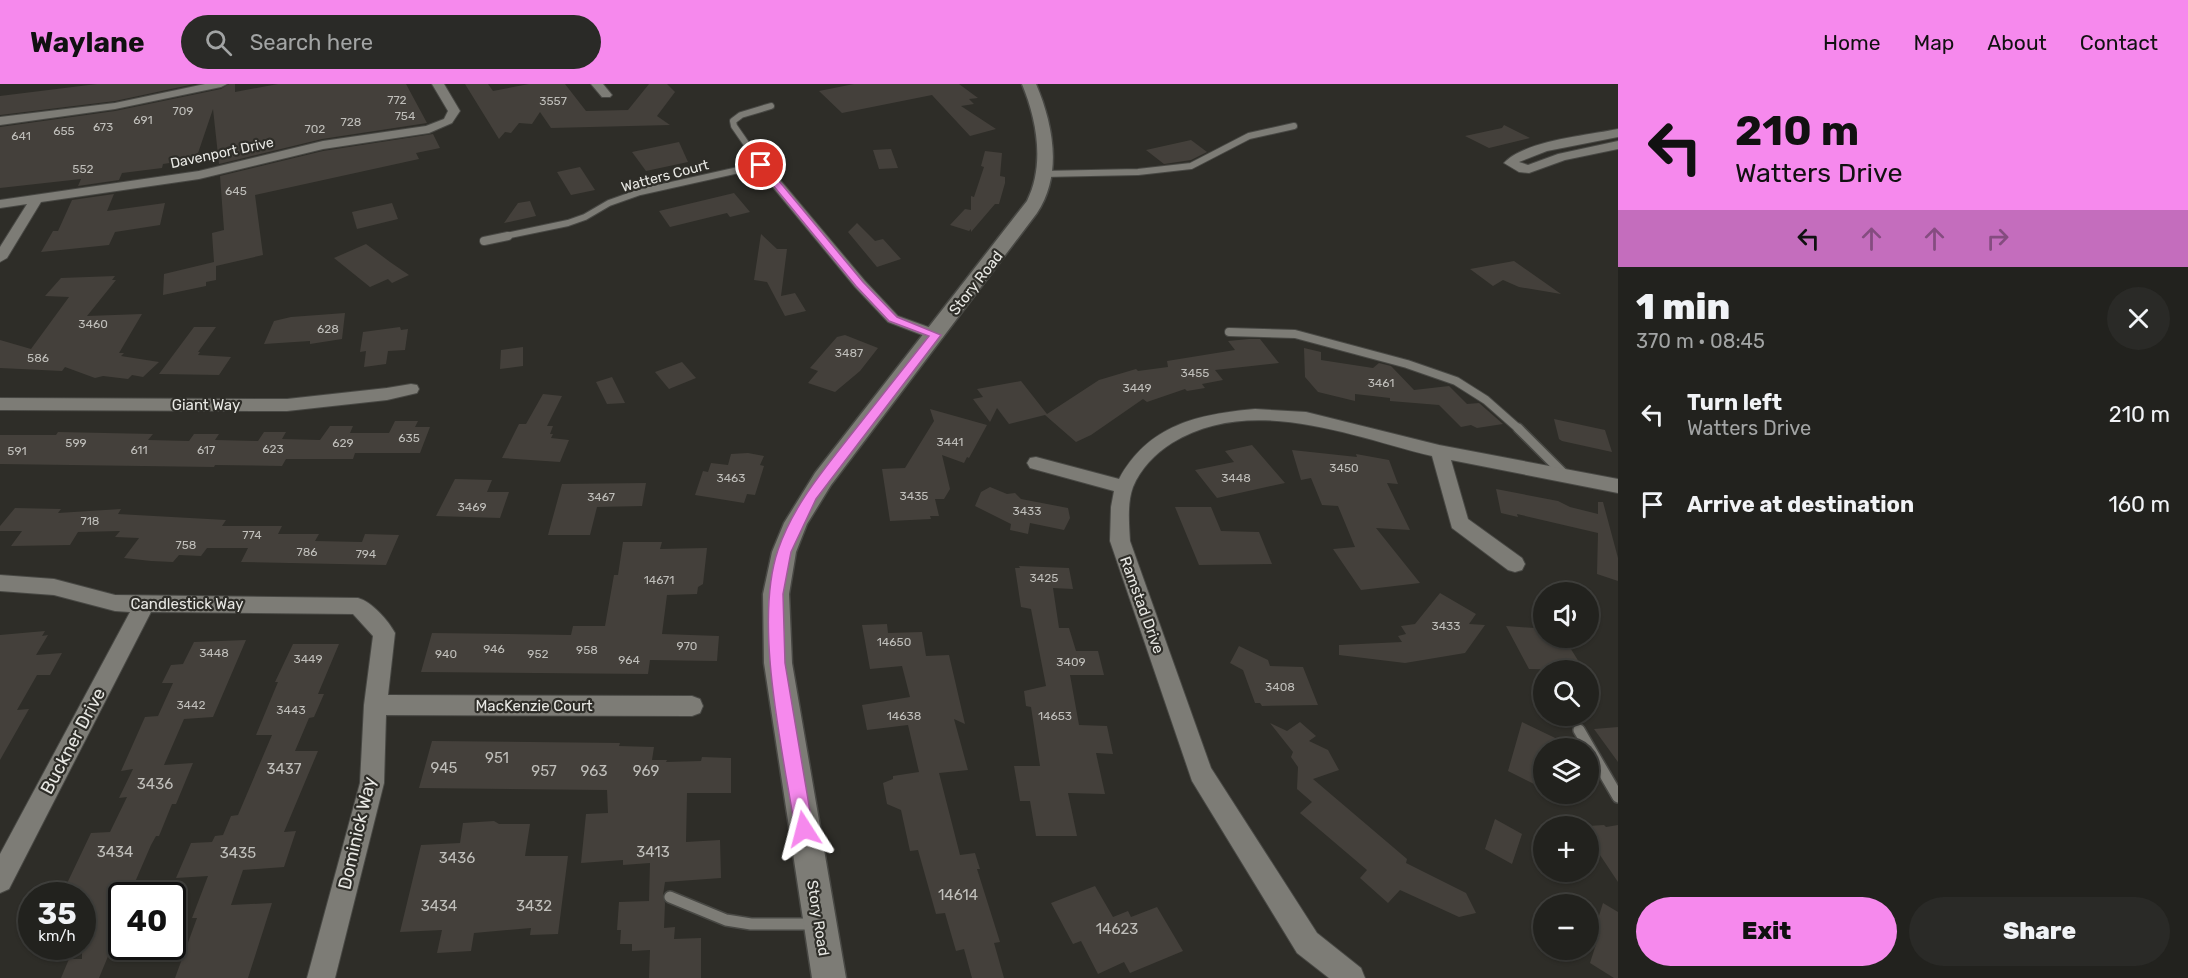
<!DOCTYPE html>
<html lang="en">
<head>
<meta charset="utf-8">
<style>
	:root { --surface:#22221e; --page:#2a2a27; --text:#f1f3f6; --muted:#a2a4a4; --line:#3f3f3c; --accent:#f689ed }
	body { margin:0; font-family:Rubik,sans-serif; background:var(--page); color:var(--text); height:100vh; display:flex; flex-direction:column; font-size:22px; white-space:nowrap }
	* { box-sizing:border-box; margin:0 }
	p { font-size:20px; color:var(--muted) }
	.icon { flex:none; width:33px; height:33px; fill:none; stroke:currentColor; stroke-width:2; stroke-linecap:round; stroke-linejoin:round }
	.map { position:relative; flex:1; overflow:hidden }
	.details { display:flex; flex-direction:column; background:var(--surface); width:570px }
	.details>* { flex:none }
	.guide { background:#f689ed; color:#111; overflow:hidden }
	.buttons { position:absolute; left:1533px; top:498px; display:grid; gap:12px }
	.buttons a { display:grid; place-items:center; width:66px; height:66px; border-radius:50%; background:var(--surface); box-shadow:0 2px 4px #0004,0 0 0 2px var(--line); font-size:30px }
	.speed { position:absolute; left:18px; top:798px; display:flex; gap:12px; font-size:30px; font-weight:700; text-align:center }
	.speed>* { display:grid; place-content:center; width:78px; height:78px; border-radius:50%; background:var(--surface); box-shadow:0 2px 4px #0004,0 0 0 2px var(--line); line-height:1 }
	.speed small { font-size:15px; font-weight:400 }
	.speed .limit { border:3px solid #111; border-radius:9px; background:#fff; color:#111 }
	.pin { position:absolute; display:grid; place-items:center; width:51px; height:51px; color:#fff; margin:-26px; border:3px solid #fff; border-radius:50%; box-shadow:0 2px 6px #0007 }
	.me { position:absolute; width:66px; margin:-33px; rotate:351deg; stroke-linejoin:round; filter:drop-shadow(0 0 4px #0008) }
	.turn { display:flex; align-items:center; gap:21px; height:126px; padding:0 18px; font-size:27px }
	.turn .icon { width:78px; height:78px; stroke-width:2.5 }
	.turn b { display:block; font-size:42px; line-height:51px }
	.lanes { display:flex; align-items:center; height:57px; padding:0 18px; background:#0003; justify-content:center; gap:30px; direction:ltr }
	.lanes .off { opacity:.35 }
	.round { display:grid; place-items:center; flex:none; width:63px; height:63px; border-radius:32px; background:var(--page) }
	.summary { display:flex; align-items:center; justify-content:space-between; height:102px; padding:0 18px }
	h1 { font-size:36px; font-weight:800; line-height:45px }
	.primary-button { display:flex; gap:12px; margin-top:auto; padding:12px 18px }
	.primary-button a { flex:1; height:69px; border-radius:36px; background:var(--accent); color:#111; font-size:24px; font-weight:800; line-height:69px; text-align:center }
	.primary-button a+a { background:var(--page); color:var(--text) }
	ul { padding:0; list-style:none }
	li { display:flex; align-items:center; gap:18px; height:90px; padding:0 18px }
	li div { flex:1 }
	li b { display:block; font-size:22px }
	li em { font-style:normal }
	header { display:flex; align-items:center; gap:36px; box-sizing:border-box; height:84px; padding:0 30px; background:var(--accent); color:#111 }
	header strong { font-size:28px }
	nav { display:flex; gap:33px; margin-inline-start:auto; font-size:21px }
	.search { width:420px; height:54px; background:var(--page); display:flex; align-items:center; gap:15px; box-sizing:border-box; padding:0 21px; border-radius:33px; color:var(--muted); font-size:22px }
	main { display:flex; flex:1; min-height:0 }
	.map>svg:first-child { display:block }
</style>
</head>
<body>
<header>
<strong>Waylane</strong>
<div class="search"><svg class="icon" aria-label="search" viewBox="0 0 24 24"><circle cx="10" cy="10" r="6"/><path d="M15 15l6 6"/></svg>Search here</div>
<nav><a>Home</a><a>Map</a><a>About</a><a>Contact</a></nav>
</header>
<main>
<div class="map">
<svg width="1618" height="894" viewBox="0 0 1618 894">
	<rect width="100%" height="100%" fill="#2e2d28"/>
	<!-- building -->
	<g fill="#44403b">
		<polygon points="97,0 194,0 115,17 0,31 0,12"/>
		<polygon points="229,0 235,0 235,8 278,0 406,0 427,39 322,55 219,80 213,25 196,75 163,80 162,84 122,89 119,96 78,102 81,95 0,104 0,43 115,27 221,5"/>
		<polygon points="465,0 488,0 493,7 529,0 565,0 586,27 628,26 649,0 667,0 675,8 657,32 670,41 551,44 540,28 532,40 519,39 511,49 505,48 499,55"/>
		<polygon points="854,0 959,0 978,14 969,15 974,20 961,22 996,45 970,52 932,11 842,29 819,7"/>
		<polygon points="1504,41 1530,54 1489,64 1465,52 1502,44"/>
		<polygon points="433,50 440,64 416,69 419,75 255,111 263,171 216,182 216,196 206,198 206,202 163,211 164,190 214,178 212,149 224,146 220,92 323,67"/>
		<polygon points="1191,56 1207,68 1191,76 1164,80 1146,66"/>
		<polygon points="679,58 688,78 646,87 632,68"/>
		<polygon points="891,65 898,84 879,85 873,66"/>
		<polygon points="985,67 1002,69 1000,92 1005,93 1005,99 999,120 995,120 971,148 971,145 969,147 950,141 965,125 971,126 971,112 974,113 984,83 981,82"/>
		<polygon points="580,83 595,106 571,111 557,88"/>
		<polygon points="734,109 750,128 730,133 727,129 670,143 659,127"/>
		<polygon points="114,110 107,127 165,119 160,141 115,148 109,161 41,168 53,147 58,147 72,116"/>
		<polygon points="530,117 536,132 504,139 518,119"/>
		<polygon points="392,119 398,135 357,145 352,128"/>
		<polygon points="857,139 875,157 883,155 901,175 877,183 848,148"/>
		<polygon points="761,150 777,165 787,165 781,212 795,209 806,227 785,232 767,198 754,196"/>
		<polygon points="366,160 390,178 409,191 392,199 388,195 370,203 334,174"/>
		<polygon points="1514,177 1561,210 1519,203 1503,196 1493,202 1470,185"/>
		<polygon points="115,192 112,196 116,196 87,232 142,230 119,269 124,269 121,272 159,278 143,293 132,291 128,295 103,292 95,294 65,283 62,287 0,284 0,256 31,265 69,213 45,212 61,194"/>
		<polygon points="345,229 342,255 310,260 310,257 264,260 274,237 291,233"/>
		<polygon points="194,243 216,243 198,268 200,268 198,271 231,273 219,291 159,290"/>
		<polygon points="400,243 401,246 408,245 405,266 388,267 386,280 364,283 366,267 360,268 363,248"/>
		<polygon points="845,251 878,264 860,287 835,308 808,299 818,287 810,284 837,253"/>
		<polygon points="1249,255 1260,255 1279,279 1215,286 1223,296 1202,300 1205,304 1187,307 1185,305 1147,318 1143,315 1091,351 1076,358 1045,331 1009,340 997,324 990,338 973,315 983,313 977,305 1021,297 1047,330 1099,296 1136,285 1138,287 1168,283 1167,277 1235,266 1228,257"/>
		<polygon points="523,263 523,282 500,285 501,266"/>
		<polygon points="1304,264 1321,268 1321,276 1373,284 1379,279 1391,282 1414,306 1449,302 1467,320 1479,319 1503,340 1477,344 1471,341 1461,343 1439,321 1390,317 1390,314 1355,310 1355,317 1318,308 1305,293"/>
		<polygon points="682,278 696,294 669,305 655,288"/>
		<polygon points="612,293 625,319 607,320 596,298"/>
		<polygon points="543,310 562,312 547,342 553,342 550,350 553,350 551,354 569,356 560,378 502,374 519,340 526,340"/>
		<polygon points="930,325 987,341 969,374 967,373 964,379 942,371 950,405 944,415 935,415 939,432 930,432 931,435 890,437 882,385 905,384 934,337"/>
		<polygon points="1554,335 1605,346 1612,368 1562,357 1559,355"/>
		<polygon points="395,337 418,337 415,343 430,343 420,369 355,369 353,375 286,375 282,382 215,381 214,383 0,380 0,351 56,351 58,348 153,350 148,356 189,357 194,350 219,350 215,356 258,357 264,348 286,348 282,355 320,356 330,342 353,342 350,349 389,349"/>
		<polygon points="1252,361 1285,399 1217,414 1195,386 1234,378 1225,367"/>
		<polygon points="1292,366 1357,373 1356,370 1389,376 1398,400 1387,399 1410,446 1376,444 1420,499 1361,506 1333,465 1355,463 1338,422 1322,421 1311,394 1301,396"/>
		<polygon points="748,369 764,372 760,381 764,382 755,411 747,410 744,419 695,411 703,387 708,388 711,379 728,381 731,370"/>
		<polygon points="455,395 492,396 487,408 509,408 500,434 436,432"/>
		<polygon points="646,399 642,422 597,423 590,451 548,451 562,400"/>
		<polygon points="990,403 1007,410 1015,409 1021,415 1068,424 1070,434 1064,446 1030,439 1028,450 1010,446 1011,440 975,422 981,408"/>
		<polygon points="1496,405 1558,417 1570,423 1598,430 1598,418 1603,418 1618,474 1618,497 1597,490 1598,449 1517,430 1518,433 1501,429"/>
		<polygon points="1175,423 1211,423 1221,447 1259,448 1272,480 1199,481"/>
		<polygon points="15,424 61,425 58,429 121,425 118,430 226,436 222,442 282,442 278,450 319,450 315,457 362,458 365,450 399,451 386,481 241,478 248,464 207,464 201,472 179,471 173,478 151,477 124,474 139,454 115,453 120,447 78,448 70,461 11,462 22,447 0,447 0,442"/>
		<polygon points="623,458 662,458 660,465 707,464 703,500 698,503 697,510 667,511 662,550 719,552 717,577 650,576 648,590 421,588 432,549 571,551 573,542 605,542 614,491 618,491"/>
		<polygon points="1019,482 1069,484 1073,505 1053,504 1059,544 1069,544 1076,567 1098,567 1104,591 1070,591 1079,641 1107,642 1113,670 1096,669 1105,710 1068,709 1077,752 1036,752 1030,717 1020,717 1014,682 1040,682 1031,623 1026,622 1024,607 1046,602 1031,525 1021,523 1015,484 1020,484"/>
		<polygon points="1440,509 1476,530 1469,540 1485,541 1465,569 1405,579 1339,571 1339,561 1402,558 1398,552 1406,550 1401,542 1415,540"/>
		<polygon points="887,540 888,549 922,548 926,572 949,571 965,640 954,635 968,686 939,689 960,771 975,769 980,785 977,785 1000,858 994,859 1004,894 972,894 964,865 956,867 945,829 936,830 918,766 910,767 901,726 887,720 883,699 893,695 893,692 919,688 908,641 867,646 862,621 910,613 902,582 870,585 862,541"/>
		<polygon points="1506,542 1534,544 1537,549 1544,550 1544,554 1564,554 1584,586 1529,585"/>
		<polygon points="45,547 42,552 48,551 36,571 62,569 50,591 37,591 17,626 29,625 0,676 0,551"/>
		<polygon points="246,556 213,633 184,635 164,681 193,679 176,720 172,720 159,752 156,752 151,761 129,812 122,812 122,853 116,853 99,894 61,894 69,875 82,875 82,812 61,812 91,749 110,748 127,713 119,714 133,685 121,687 145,633 158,632 173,599 162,599 171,581 183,580 194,558"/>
		<polygon points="293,560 339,560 318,610 324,610 314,633 309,634 295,667 318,667 284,748 296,747 284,783 243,786 231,821 272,819 248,894 175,894 197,834 192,834 208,792 176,794 191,759 212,758 215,752 223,751 231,732 238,731 272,651 256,651 278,598 275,598"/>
		<polygon points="1239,562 1268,576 1270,582 1303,583 1318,621 1262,622 1260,619 1255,619 1243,586 1230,579"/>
		<polygon points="1300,638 1316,652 1309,657 1328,666 1339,686 1313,695 1407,775 1406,779 1466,809 1476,829 1459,833 1400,806 1388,819 1360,794 1367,786 1300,729 1312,718 1297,705 1298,683 1291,673 1293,668 1270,639 1287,647"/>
		<polygon points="1522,638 1576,664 1544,664 1544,680 1538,702 1508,687"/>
		<polygon points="1618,643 1618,678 1594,645"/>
		<polygon points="432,657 620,659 619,662 654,663 652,676 667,676 666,678 701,677 702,673 731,674 731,709 687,709 686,758 720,756 721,794 665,798 663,811 665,819 664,844 675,843 674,855 701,854 701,894 649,894 650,866 632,867 632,860 620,860 621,846 617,846 619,818 649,817 650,779 623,781 623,776 581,779 586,730 608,729 607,706 419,704"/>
		<polygon points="1495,735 1522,750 1512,780 1485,765"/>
		<polygon points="494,737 499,740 530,740 525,772 568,772 558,850 530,851 531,844 474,849 471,867 437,869 442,846 400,848 421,761 460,759 463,739"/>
		<polygon points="1604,741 1606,743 1618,741 1618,798 1588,753 1588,742"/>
		<polygon points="1095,802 1113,833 1128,827 1131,833 1157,823 1183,867 1130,889 1124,878 1098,890 1081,857 1073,860 1051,819"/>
		<polygon points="1603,819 1618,828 1618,894 1614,894 1590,879 1598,854 1593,851"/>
	</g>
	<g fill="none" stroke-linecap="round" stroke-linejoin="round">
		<defs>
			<g id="service-far3">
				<polyline points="1043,90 1138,88 1191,82 1249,52 1294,42"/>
				<polyline points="501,153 568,139 585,133 609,119 640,108 761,81 734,42 733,37 741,31 771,22"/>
			</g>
			<g id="service-far2">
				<polyline points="484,157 508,152"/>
				<polyline points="1229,248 1295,250 1407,280 1456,297 1486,316 1520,346"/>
			</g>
			<polyline id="service-far1" points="1518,344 1566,392"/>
			<g id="service">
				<polyline points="1579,646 1618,713"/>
				<polyline points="670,813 726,836 751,840 816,840"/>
			</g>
			<g id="minor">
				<polygon points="205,0 227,0 221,3 115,25 0,41 0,33 115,19"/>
				<polygon points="432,0 444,0 460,27 452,39 429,49 323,65 199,95 41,118 7,174 0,178 0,163 27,120 0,124 0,116 199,87 323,57 426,42 444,35 448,27"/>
				<polygon points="591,0 603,0 612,11 610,13 602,13"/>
				<path d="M 1618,45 L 1618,53 L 1547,67 L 1519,78 L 1528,81 L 1558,70 L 1618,57 L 1618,65 L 1565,76 L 1529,89 L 1519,88 L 1504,79 C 1523,57 1589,51 1618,45 Z"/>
				<polygon points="761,77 765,78 865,197 898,232 942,248 944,251 942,254 930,254 888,238 855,203 757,84 755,81"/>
				<polygon points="411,300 417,301 419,305 417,309 387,316 287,327 0,326 0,314 287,315 387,304"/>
				<path d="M 1255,325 L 1306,328 L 1439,361 L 1618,395 L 1618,409 L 1451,376 L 1468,435 L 1522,474 L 1525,480 L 1522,486 L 1515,488 L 1508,486 L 1452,444 L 1432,372 C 1350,352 1251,310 1172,359 C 1155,370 1141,384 1133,403 C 1127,419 1129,440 1130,457 L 1211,684 L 1317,849 L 1361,884 L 1365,894 L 1329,894 L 1297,869 L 1192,697 L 1110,457 L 1111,423 L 1114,407 L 1030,384 L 1027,379 L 1030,374 L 1036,373 L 1119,395 C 1148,341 1198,330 1255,325 Z"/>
				<path d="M 0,491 L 54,495 L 115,511 L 358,514 C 372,518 388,536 395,549 L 388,611 L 692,612 L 700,615 L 703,622 L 700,629 L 692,632 L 386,631 L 384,699 L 335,894 L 307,894 L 360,699 L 364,621 L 373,552 L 353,530 L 151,528 L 9,805 L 0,809 L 0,770 L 130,528 L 115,527 L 54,511 L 0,507 Z"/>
			</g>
			<path id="tertiary" d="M 1022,0 L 1036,0 C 1053,40 1063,90 1037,129 L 831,401 L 807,440 L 796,468 L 789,510 L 792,579 L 846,894 L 812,894 L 764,579 L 763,510 L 772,468 L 784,439 L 815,389 L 1027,117 C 1045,81 1037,36 1022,0 Z"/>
		</defs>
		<!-- service-far3 casing -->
		<use href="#service-far3" stroke="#484844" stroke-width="8"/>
		<!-- service-far2 casing -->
		<use href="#service-far2" stroke="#484844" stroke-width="10"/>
		<!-- service-far1 casing -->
		<use href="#service-far1" stroke="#484844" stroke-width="12"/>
		<!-- service casing -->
		<use href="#service" stroke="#484844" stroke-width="14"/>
		<!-- minor casing -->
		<use href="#minor" stroke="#484844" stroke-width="2"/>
		<!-- tertiary casing -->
		<use href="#tertiary" stroke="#484844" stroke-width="3"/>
		<!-- service-far3 -->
		<use href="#service-far3" stroke="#7d7c76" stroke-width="6"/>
		<!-- service-far2 -->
		<use href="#service-far2" stroke="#7d7c76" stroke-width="8"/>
		<!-- service-far1 -->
		<use href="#service-far1" stroke="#7d7c76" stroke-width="9"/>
		<!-- service -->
		<use href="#service" stroke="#7d7c76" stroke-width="11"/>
		<!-- minor -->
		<use href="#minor" fill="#7d7c76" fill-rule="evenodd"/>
		<!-- tertiary -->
		<use href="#tertiary" fill="#7d7c76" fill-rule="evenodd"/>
	</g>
	<!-- route -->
	<path fill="#f689ed" stroke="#a0599a" stroke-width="1.5" d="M 758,79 L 764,79 L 863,198 L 897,233 L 941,251 L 816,415 L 791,468 L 783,510 L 785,579 L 813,745 L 810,751 L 804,754 L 798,751 L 795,745 C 783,668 753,539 778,466 C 793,422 822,388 850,352 C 876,319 903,285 929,252 L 889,237 L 856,202 L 758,83 Z"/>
	<g text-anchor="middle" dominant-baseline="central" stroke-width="4.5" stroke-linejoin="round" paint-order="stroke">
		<!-- number labels -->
		<g font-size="12" fill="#bfbeba">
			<text x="397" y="16">772</text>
			<text x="553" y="17">3557</text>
			<text x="183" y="27">709</text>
			<text x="405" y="32">754</text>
			<text x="143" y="36">691</text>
			<text x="351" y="38">728</text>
			<text x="103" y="43">673</text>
			<text x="315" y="45">702</text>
			<text x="64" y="47">655</text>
			<text x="21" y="52">641</text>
			<text x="83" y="85">552</text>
			<text x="236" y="107">645</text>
			<text x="93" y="240">3460</text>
			<text x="328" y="245">628</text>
			<text x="849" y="269">3487</text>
			<text x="38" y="274">586</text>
			<text x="1195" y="289">3455</text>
			<text x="1381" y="299">3461</text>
			<text x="1137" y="304">3449</text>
			<text x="409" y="354">635</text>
			<text x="950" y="358">3441</text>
			<text x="76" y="359">599</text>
			<text x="343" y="359">629</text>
			<text x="273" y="365">623</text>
			<text x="139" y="366">611</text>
			<text x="206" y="366">617</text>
			<text x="17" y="367">591</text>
			<text x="1344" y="384">3450</text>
			<text x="731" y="394">3463</text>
			<text x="1236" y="394">3448</text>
			<text x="914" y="412">3435</text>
			<text x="601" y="413">3467</text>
			<text x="472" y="423">3469</text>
			<text x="1027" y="427">3433</text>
			<text x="90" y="437">718</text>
			<text x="252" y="451">774</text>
			<text x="186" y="461">758</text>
			<text x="307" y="468">786</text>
			<text x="366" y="470">794</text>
			<text x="1044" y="494">3425</text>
			<text x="659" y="496">14671</text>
			<text x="1446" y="542">3433</text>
			<text x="894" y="558">14650</text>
			<text x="687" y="562">970</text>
			<text x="494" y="565">946</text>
			<text x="587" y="566">958</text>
			<text x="214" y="569">3448</text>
			<text x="446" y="570">940</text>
			<text x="538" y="570">952</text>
			<text x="308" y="575">3449</text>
			<text x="629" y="576">964</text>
			<text x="1071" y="578">3409</text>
			<text x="1280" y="603">3408</text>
			<text x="191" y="621">3442</text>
			<text x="291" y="626">3443</text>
			<text x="904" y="632">14638</text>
			<text x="1055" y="632">14653</text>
		</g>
		<!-- far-street labels -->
		<g font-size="14" fill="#e8e8e4" stroke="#2e2d28">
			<text transform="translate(222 69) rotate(-12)">Davenport Drive</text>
			<text transform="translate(665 92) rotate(-15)">Watters Court</text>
		</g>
		<!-- street labels -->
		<g font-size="15" fill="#e8e8e4" stroke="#2e2d28">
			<text transform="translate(976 199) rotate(-52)">Story Road</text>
			<text x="206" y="321">Giant Way</text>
			<text x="187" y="520">Candlestick Way</text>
			<text transform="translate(1142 521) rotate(70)">Ramstad Drive</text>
			<text x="534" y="622">MacKenzie Court</text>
			<text transform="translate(818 834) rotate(81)">Story Road</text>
		</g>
		<!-- near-number labels -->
		<g font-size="15" fill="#bfbeba">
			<text x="497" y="674">951</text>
			<text x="444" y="684">945</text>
			<text x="284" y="685">3437</text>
			<text x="544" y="687">957</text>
			<text x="594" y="687">963</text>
			<text x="646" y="687">969</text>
			<text x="155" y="700">3436</text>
			<text x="115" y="768">3434</text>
			<text x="653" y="768">3413</text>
			<text x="238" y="769">3435</text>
			<text x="457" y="774">3436</text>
			<text x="958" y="811">14614</text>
			<text x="439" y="822">3434</text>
			<text x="534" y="822">3432</text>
			<text x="1117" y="845">14623</text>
		</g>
		<!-- near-street labels -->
		<g font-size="18" fill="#e8e8e4" stroke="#2e2d28">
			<text transform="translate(73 657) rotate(-62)">Buckner Drive</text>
			<text transform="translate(357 749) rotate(-77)">Dominick Way</text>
		</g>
	</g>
</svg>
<div class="buttons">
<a><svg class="icon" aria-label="sound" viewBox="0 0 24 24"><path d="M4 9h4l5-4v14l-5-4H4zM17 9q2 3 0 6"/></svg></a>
<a><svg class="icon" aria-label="search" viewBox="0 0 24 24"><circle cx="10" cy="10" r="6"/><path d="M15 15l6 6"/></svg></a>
<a><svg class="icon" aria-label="layers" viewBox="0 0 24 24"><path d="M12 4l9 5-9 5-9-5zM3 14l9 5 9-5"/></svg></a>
<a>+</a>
<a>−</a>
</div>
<div class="speed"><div>35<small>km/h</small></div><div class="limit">40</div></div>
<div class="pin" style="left:761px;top:81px;background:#d93025"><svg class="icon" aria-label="arrive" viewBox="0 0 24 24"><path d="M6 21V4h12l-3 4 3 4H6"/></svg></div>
<svg class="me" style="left:804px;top:745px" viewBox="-20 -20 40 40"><path d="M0-17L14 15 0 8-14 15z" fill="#f689ed" stroke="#fff" stroke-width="4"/></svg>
</div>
<section class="details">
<div class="guide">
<div class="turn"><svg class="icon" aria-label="left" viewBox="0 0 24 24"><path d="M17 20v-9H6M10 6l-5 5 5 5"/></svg><div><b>210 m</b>Watters Drive</div></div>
<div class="lanes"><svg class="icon" aria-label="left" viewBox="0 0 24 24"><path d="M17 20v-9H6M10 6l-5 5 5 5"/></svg><svg class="icon off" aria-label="ahead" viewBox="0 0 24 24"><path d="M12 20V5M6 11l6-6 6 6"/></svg><svg class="icon off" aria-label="ahead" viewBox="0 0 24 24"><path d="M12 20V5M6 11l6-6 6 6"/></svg><svg class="icon off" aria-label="right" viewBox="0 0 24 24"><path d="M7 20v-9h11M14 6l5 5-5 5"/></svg></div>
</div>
<div class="summary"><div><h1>1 min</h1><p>370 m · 08:45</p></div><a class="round"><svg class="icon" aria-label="close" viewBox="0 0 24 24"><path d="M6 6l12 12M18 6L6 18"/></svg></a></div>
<ul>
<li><svg class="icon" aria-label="left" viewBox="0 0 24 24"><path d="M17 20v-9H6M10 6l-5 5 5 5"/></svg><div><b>Turn left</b><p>Watters Drive</p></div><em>210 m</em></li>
<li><svg class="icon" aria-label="arrive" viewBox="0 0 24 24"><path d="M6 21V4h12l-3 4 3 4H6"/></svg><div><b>Arrive at destination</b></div><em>160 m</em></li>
</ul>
<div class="primary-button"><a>Exit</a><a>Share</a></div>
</section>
</main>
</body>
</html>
